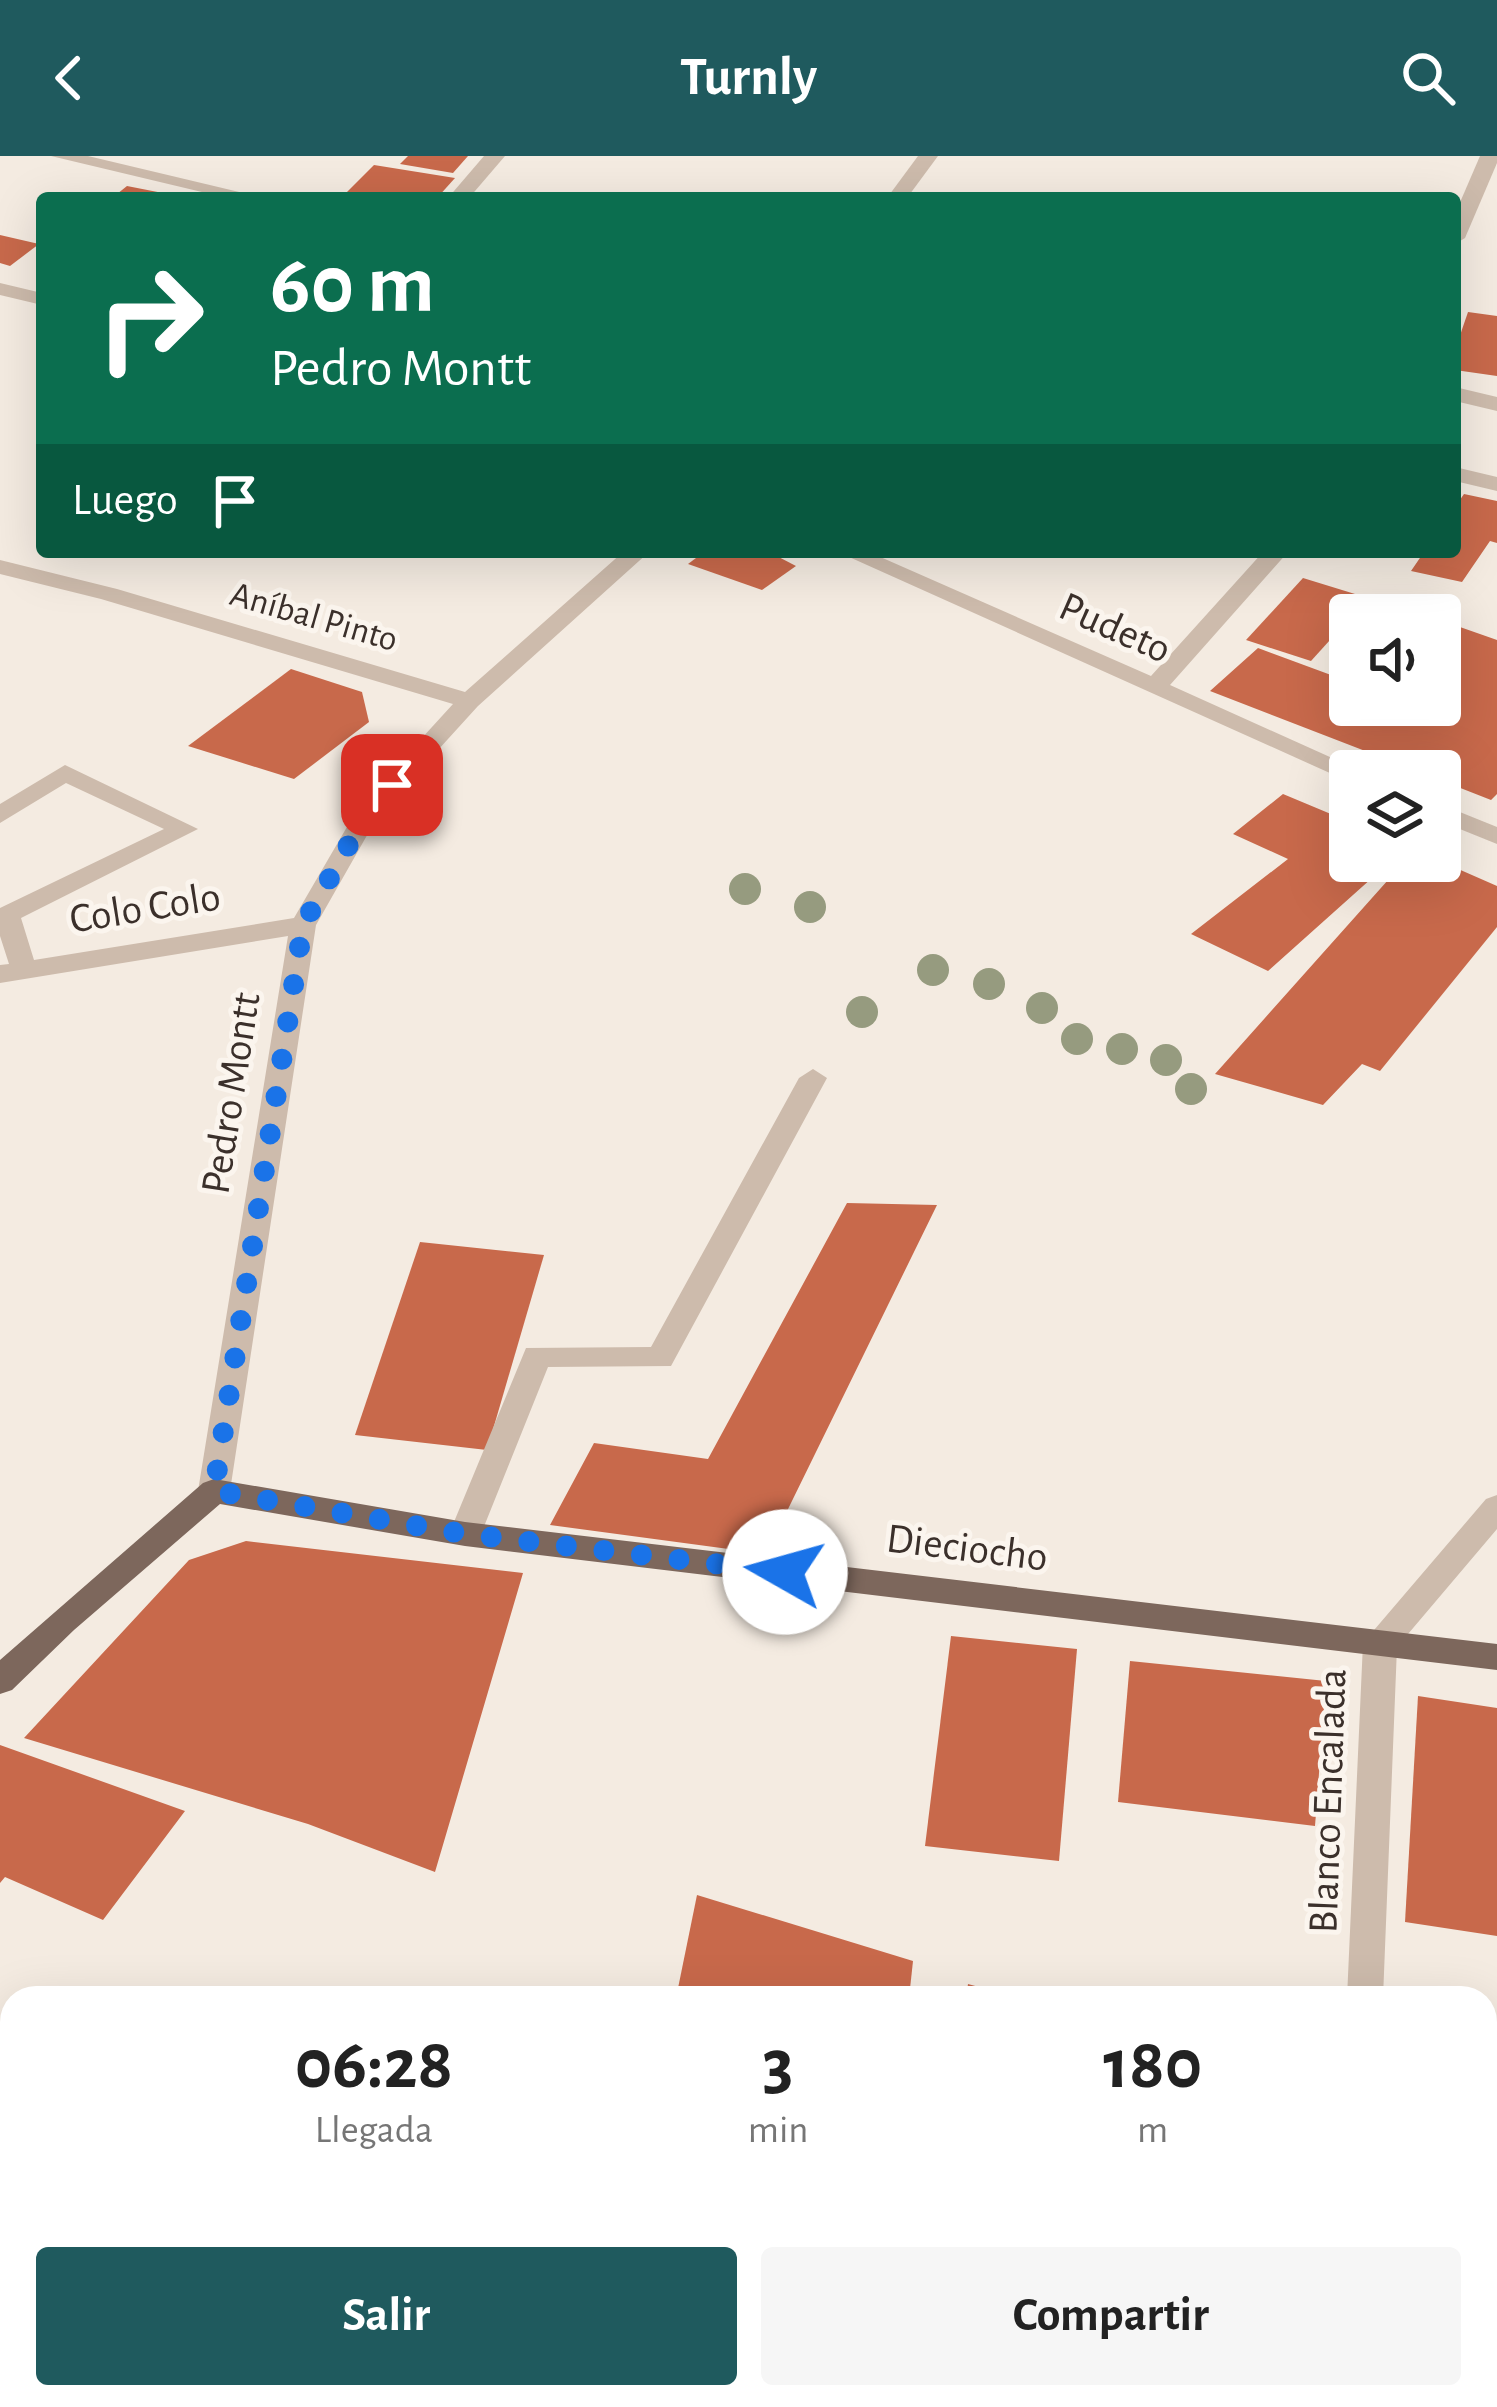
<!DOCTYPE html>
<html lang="es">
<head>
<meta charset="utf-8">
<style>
	:root { --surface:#fff; --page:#f6f6f6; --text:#222; --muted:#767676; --accent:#1f5a5e }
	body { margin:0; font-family:"Alegreya Sans",sans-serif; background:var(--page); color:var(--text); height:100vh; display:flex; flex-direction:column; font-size:45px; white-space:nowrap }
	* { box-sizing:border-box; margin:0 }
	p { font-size:39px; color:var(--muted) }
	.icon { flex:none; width:66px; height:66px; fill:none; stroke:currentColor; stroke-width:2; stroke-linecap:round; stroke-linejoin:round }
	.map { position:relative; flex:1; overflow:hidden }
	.details { position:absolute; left:0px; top:1830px; width:1497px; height:423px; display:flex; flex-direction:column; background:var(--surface); border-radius:36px 36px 0 0; box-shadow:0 12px 48px #0002 }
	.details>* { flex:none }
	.banner { position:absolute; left:36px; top:36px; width:1425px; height:366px; border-radius:12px; box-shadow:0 12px 48px #0002; background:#0b6e4f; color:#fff; overflow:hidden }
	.buttons { position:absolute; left:1329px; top:438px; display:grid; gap:24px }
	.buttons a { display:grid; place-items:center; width:132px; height:132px; border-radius:12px; background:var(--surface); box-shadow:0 12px 48px #0002; font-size:60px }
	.pin { position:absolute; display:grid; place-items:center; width:102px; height:102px; color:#fff; margin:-51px; border-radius:24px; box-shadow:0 6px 18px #0006 }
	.me { position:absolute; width:132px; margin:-66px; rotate:277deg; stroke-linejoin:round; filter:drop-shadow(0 0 9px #0008) }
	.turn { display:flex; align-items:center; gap:42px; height:252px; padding:0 36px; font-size:54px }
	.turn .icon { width:156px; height:156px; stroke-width:2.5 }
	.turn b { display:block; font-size:84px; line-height:102px }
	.then { display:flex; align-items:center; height:114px; padding:0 36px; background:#0003; gap:24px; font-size:45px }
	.eta { display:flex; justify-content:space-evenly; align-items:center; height:204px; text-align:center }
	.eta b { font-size:72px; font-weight:700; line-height:84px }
	.button { display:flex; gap:24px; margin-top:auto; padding:24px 36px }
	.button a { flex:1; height:138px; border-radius:12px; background:var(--accent); color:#fff; font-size:48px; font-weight:700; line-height:138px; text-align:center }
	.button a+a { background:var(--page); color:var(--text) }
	header { display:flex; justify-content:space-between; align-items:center; height:156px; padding:0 36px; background:var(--accent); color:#fff; font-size:54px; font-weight:700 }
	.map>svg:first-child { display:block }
</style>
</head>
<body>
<header><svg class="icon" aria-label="back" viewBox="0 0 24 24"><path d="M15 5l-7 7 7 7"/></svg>Turnly<svg class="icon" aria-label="search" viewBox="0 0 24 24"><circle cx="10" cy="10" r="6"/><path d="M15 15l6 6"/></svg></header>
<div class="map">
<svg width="1497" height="2251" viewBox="0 0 1497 2251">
	<rect width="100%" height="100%" fill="#f4ebe1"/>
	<!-- building -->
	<g fill="#c8694b">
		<polygon points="408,0 468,0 453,17 400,8"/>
		<polygon points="374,9 455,22 437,42 344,39"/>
		<polygon points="127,30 178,40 178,42 112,42"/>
		<polygon points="0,79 39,88 10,110 0,107"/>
		<polygon points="1468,156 1497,160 1497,220 1455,214 1455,194"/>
		<polygon points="1464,338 1497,345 1497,387 1490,385 1462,426 1411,415 1424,396 1455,396 1455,351"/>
		<polygon points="704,396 769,396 796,410 762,434 688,408"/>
		<polygon points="1303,422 1368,442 1311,505 1246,484"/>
		<polygon points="1440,464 1497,484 1497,638 1491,644 1440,624 1440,615 1417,615 1210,535 1258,492 1350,526 1350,549 1440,549"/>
		<polygon points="291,513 362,536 369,566 294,623 188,590"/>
		<polygon points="1283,638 1350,666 1350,705 1391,705 1268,815 1191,778 1288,703 1233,678"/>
		<polygon points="1405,705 1440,705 1497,730 1497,771 1380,915 1362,908 1323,949 1215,918"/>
		<polygon points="847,1047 937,1049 766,1398 550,1369 594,1287 708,1303"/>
		<polygon points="420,1086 544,1099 487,1294 355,1279"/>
		<polygon points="246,1385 523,1417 435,1716 308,1668 24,1582 189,1404"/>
		<polygon points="951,1480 1077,1493 1059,1705 925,1690"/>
		<polygon points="1130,1505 1326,1525 1315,1670 1118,1646"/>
		<polygon points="1418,1540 1497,1552 1497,1780 1405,1766"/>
		<polygon points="0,1589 185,1655 103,1764 5,1721 0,1727"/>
		<polygon points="697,1739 913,1805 909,1842 676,1842"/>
		<polygon points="968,1828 1015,1841 1015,1842 966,1842"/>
		<polygon points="216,2241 762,2241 762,2251 215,2251"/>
	</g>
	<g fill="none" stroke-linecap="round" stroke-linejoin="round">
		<!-- path -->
		<polyline stroke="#b9a596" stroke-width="9" stroke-dasharray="8 8" stroke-linecap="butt" points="1427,2241 1429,2251"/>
		<!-- minor -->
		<g fill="#cdbbac" fill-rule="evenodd">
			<polygon points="51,0 88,0 264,42 227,42"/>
			<polygon points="484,0 505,0 469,42 448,42"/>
			<polygon points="918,0 938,0 907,42 887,42"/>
			<polygon points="1480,0 1497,0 1497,7 1465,82 1455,88 1455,58"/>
			<polygon points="0,127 42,137 42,149 0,139"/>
			<polygon points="1455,231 1497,241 1497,255 1455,245"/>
			<polygon points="1455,311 1497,321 1497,335 1455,325"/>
			<polygon points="623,396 649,396 478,550 378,660 316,769 230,1335 225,1343 203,1343 198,1335 288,780 0,827 0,809 9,808 0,780 0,752 164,673 66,627 0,667 0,648 65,609 198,673 21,762 34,804 294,762 358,652 453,548 101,443 0,418 0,404 117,433 465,536"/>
			<polygon points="838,396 869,396 1151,520 1263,396 1288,396 1170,529 1361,615 1350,615 1350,625 1341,622"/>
			<polygon points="1440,648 1497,671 1497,688 1440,665"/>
			<polygon points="813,913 827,922 671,1210 548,1211 481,1378 476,1387 454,1387 449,1378 526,1192 651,1191 799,922"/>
			<polygon points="1497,1339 1497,1373 1397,1491 1383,1842 1347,1842 1363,1487 1486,1343"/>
		</g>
		<!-- major -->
		<g fill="#7d675c" fill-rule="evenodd">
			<polygon points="214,1323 465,1366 1497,1488 1497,1514 465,1390 220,1348 74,1474 12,1534 0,1538 0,1504 203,1327"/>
			<rect x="0" y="2068" width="12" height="36"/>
			<polygon points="1485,2118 1497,2119 1497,2155 1485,2154"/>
		</g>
	</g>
	<!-- trees -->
	<g fill="#969b7f">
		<circle cx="745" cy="733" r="16"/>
		<circle cx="810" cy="751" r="16"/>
		<circle cx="933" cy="814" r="16"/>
		<circle cx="989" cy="828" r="16"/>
		<circle cx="1042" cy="852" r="16"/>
		<circle cx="862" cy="856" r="16"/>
		<circle cx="1077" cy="883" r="16"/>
		<circle cx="1122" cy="893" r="16"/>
		<circle cx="1166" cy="904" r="16"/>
		<circle cx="1191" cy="933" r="16"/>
	</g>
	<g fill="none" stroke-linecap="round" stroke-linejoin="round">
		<!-- route -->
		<polyline stroke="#1a73e8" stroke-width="21" stroke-dasharray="0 37.8" points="392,629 367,657 303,769 214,1335 465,1378 785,1416"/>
	</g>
	<g text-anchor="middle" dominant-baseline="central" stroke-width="10" stroke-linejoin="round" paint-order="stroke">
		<!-- far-street labels -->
		<g font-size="36" fill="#3b302b" stroke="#fbf5ee">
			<text transform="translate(314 461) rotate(16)">Aníbal Pinto</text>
		</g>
		<!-- street labels -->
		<g font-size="42" fill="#3b302b" stroke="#fbf5ee">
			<text transform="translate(1115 472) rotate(24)">Pudeto</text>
			<text transform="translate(145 752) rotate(-9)">Colo Colo</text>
			<text transform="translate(231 937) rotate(-81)">Pedro Montt</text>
			<text transform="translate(967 1392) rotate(7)">Dieciocho</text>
			<text transform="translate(1328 1645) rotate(-88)">Blanco Encalada</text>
		</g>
	</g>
</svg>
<div class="buttons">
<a><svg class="icon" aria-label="sound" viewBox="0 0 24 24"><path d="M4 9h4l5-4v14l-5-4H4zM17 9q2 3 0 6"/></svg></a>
<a><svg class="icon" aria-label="layers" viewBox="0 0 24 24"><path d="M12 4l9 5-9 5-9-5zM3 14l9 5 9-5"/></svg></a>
</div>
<div class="pin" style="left:392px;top:629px;background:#d93025"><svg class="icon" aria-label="arrive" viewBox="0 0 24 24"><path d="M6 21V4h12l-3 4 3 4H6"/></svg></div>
<svg class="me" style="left:785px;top:1416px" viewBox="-20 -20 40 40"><circle r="19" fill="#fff"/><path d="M0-13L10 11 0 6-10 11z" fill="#1a73e8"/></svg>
<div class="banner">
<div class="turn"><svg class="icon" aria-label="right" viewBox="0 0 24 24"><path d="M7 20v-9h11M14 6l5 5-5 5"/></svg><div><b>60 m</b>Pedro Montt</div></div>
<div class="then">Luego<svg class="icon" aria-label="arrive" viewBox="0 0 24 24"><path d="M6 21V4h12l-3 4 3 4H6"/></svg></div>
</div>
<section class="details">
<div class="eta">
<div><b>06:28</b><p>Llegada</p></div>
<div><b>3</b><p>min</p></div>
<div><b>180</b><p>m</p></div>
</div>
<div class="button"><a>Salir</a><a>Compartir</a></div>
</section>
</div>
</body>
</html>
